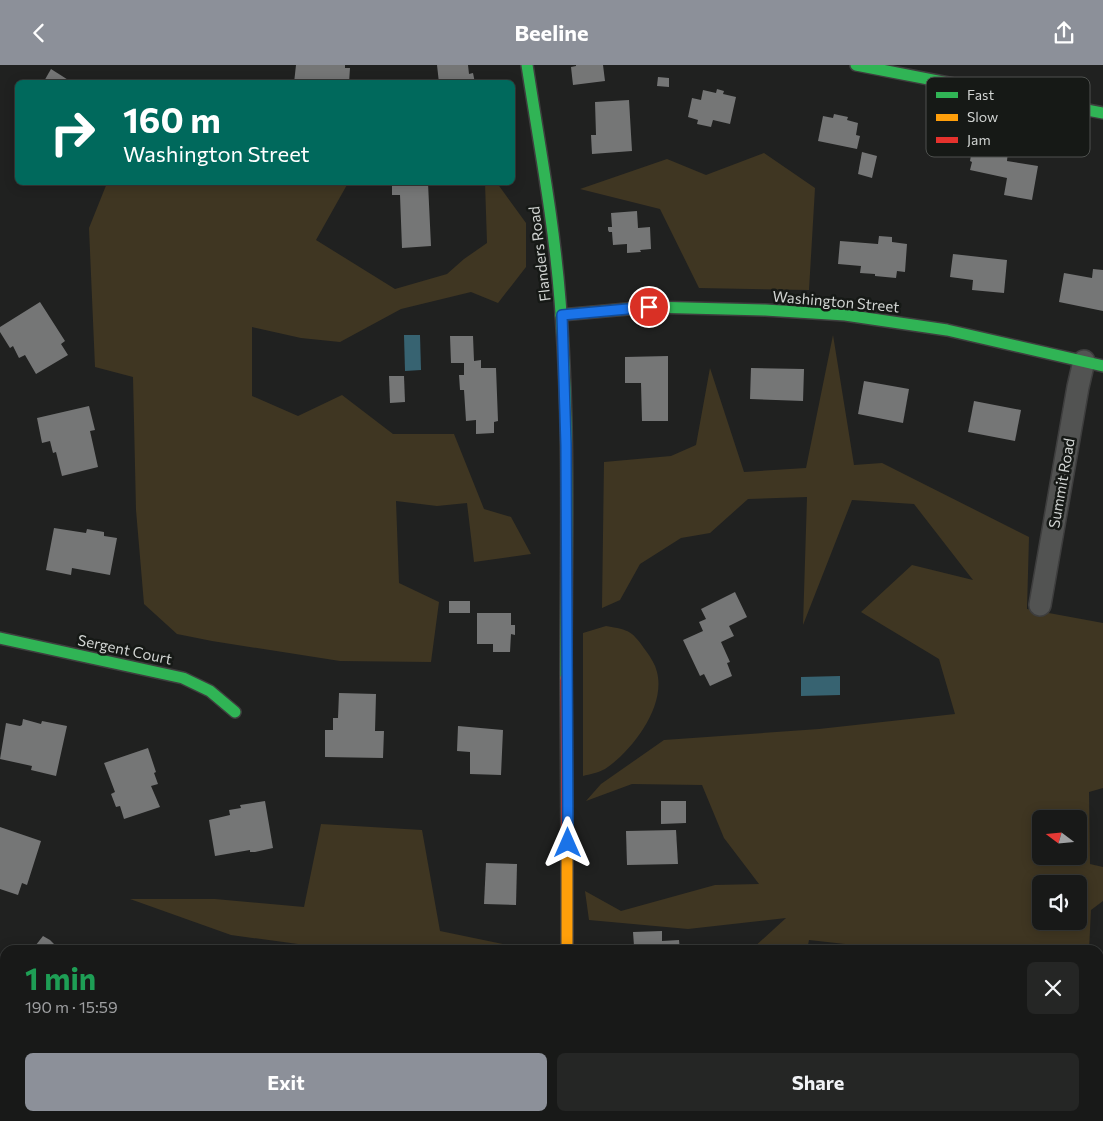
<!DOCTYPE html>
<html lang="en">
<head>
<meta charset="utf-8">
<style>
	:root { --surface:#181918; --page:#252625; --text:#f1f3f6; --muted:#9fa0a2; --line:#363837; --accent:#8c9099 }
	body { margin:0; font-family:Commissioner,sans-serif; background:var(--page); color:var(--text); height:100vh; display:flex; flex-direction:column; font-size:19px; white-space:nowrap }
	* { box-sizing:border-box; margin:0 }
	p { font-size:16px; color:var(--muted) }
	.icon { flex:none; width:28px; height:28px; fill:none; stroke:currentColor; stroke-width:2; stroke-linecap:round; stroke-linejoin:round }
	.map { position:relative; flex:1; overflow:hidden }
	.sheet { position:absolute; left:0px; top:880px; width:1104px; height:176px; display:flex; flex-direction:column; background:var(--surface); border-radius:15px 15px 0 0; box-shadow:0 2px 12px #0003,0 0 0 1px var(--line) }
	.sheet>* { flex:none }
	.banner { position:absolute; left:15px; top:15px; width:500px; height:105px; border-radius:8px; box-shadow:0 2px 12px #0003,0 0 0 1px var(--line); background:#00695c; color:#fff; overflow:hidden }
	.needle { width:32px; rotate:286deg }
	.fabs { position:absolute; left:1032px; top:745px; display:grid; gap:10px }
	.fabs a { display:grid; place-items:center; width:55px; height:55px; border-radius:8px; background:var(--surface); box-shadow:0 2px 12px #0003,0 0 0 1px var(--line); font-size:25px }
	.pin { position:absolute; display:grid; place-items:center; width:42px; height:42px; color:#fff; margin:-21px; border:2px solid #fff; border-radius:50%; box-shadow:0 1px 5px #0007 }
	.me { position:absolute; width:55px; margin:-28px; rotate:0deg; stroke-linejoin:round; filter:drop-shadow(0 0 4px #0008) }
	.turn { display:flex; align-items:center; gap:18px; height:105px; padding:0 25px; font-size:22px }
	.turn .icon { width:65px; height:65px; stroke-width:2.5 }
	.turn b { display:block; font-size:35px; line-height:42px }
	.round { display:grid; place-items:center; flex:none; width:52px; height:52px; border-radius:8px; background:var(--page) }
	.head { display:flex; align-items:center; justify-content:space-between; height:85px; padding:0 25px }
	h1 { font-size:30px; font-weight:700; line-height:38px; color:#1e9e55 }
	.action { display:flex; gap:10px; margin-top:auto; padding:10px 25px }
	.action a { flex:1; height:58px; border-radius:8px; background:var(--accent); color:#fff; font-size:20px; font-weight:700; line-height:58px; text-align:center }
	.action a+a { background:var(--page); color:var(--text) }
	header { display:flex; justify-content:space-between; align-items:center; height:65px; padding:0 25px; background:var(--accent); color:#fff; font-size:22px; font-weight:700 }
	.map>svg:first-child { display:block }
</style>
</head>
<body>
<header><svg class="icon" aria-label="back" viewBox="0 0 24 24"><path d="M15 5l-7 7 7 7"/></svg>Beeline<svg class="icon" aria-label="share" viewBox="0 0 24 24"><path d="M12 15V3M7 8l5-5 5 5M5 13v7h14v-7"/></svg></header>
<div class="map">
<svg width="1103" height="1056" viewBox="0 0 1103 1056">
	<rect width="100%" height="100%" fill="#202120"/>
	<!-- green -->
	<g fill="#3f3622" fill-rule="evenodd">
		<polygon points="764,88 815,123 809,225 699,223 660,144 580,124 667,94 706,110"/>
		<polygon points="107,118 348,118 316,175 395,224 447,209 464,194 487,178 485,118 497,118 526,158 526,202 498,238 471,227 401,244 340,277 301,273 252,262 252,331 298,351 342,330 393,369 454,369 484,444 511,452 531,489 474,497 467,438 437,441 396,436 399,518 439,537 431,597 340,596 212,576 177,569 144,539 136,445 133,312 95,302 89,163"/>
		<path d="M 833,270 L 854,400 L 882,398 L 1029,472 L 1027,544 L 1103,558 L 1103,723 L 1089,727 L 1090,799 L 1103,802 L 1103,836 L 1091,845 L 1089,885 L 899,885 L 809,875 L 807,885 L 751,885 L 786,853 L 688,864 L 589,855 L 585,826 L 621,846 L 715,820 L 759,819 L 724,773 L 702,720 L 632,719 L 586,736 L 601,719 L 664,675 L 819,664 L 955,649 L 939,594 L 861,547 L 912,500 L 973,515 L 914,439 L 852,435 L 803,560 L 807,432 L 748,434 L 710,468 L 681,473 L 640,499 L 620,535 L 602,543 L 604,397 L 671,391 L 696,380 L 710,303 L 744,407 L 806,403 ZM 1041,754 L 1079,754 L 1079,791 L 1041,791 ZM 1041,819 L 1079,819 L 1079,856 L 1041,856 Z"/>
		<path d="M 606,561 C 630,565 632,566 646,586 C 651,593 655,599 657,607 C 666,642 632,686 605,704 C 598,708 590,709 583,711 L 583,568 Z"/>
		<polygon points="321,759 422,765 440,866 532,885 342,885 231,870 130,834 215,834 304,842"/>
		<polygon points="390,1051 540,1051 541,1056 388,1056"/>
		<polygon points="1023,1051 1082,1051 1081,1056 1018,1056"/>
	</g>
	<!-- water -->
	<g fill="#376371">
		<polygon points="404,270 420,270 421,305 405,306"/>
		<polygon points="840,611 840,630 801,631 801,612"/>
	</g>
	<!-- building -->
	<g fill="#757676">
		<polygon points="296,0 345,0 345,3 350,3 349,18 294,18"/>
		<polygon points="437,0 468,0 469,9 473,8 475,18 439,18"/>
		<polygon points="576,0 603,0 605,16 573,20 571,2 576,1"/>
		<polygon points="51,4 73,18 43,18"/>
		<polygon points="658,12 669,13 669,22 657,21"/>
		<polygon points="717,24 724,26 723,29 736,32 730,59 713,55 711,62 697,59 698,55 688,52 692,33 701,35 703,25 716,28"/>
		<polygon points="629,35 632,86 592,89 591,70 596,70 595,37"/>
		<polygon points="834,49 848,52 847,55 858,58 856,70 860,71 857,84 818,76 823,51 833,53"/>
		<polygon points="985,77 998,79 998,84 1008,86 1007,96 1038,101 1032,135 1004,130 1007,113 970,105 972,97 970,96 973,79 984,81"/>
		<polygon points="862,87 877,91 872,113 858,109"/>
		<polygon points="392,118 428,118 431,181 402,183 400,130 392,130"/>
		<polygon points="637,146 638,163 650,162 651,184 640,185 641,187 627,188 627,179 613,180 612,167 609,167 608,165 608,162 612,162 611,148"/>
		<polygon points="879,171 892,172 892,177 907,179 905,207 897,206 896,213 875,211 875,209 860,208 861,201 838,199 840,176 878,179"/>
		<polygon points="953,189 1007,195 1004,228 972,225 973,215 950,212"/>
		<polygon points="1093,204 1103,205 1103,246 1059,237 1064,208 1092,213"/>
		<polygon points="40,237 65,276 61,279 68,290 36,309 25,290 19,293 13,281 10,283 0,267 0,262"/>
		<polygon points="450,271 473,271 474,296 481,295 481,303 496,303 498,356 494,357 494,368 476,369 476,355 466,356 464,325 460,325 459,310 464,310 464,298 451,298"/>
		<polygon points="668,291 668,356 642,356 641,318 625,318 625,292"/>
		<polygon points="751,303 804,304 803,336 750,334"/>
		<polygon points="389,311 404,311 405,337 390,338"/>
		<polygon points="864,316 909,324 903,358 858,349"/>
		<polygon points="974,336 1021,345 1015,376 968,367"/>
		<polygon points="89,341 95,365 90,366 98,402 62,411 56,387 53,388 50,376 42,378 37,353"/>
		<polygon points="54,463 86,468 87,464 104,467 104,471 117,473 110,510 72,503 71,510 46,505"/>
		<polygon points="735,527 747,552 729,561 734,571 721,577 730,597 727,598 732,611 710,621 704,609 700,611 683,575 703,566 699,557 706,554 701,544"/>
		<rect x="449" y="536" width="21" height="12"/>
		<polygon points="477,548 511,548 511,560 515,560 515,570 511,569 510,587 493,587 493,579 477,579"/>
		<polygon points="339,628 376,629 375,666 384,666 383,693 325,692 325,665 333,665 333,653 338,653"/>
		<polygon points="23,654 41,659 42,656 67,661 56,711 31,705 32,701 0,694 6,658 20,661 22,660"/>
		<polygon points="458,661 503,665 501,710 470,709 470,687 457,686"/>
		<polygon points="148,683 156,707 154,708 158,719 151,721 160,742 124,754 120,741 116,742 111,729 115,727 104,698"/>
		<polygon points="265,736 273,783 255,787 250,787 250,785 215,791 209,755 230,750 229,745 241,743 240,740"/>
		<polygon points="661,736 686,736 686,758 661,759"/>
		<polygon points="0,762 41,776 27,820 22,818 18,830 0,824"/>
		<polygon points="676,765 678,799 627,800 626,766"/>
		<polygon points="486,798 517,799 516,840 484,839"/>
		<polygon points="662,866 662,876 679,875 680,885 628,885 628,881 634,881 633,867"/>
		<polygon points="43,871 50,875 60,885 32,885"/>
		<polygon points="930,1051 963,1051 962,1056 929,1056"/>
	</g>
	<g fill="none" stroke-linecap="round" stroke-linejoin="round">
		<defs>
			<g id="street">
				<polyline points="1040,540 1078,322 1084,296"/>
				<polyline points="0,988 5,992"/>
				<polyline points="192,1051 214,1056"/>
				<polyline points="840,1056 840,1051"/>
			</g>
			<g id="fast">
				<path d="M 527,0 C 539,78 554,157 560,235 C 570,360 566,487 566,613"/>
				<polyline points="856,0 1103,48"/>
				<polyline points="561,250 649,242 765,245 845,250 947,265 1103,301"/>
				<polyline points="0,573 183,613 210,626 235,647"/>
				<polyline points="568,1056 569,1051"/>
			</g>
			<polyline id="slow" points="567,782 567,885"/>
			<polyline id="jam" points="566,613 567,782"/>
		</defs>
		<!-- street casing -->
		<use href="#street" stroke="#3e3e3e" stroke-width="24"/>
		<!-- fast casing -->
		<use href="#fast" stroke="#3e3e3e" stroke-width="14"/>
		<!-- slow casing -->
		<use href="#slow" stroke="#3e3e3e" stroke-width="14"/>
		<!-- jam casing -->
		<use href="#jam" stroke="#3e3e3e" stroke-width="14"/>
		<!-- street -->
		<use href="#street" stroke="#525352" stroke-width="21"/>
		<!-- fast -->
		<use href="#fast" stroke="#30b455" stroke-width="11"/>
		<!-- slow -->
		<use href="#slow" stroke="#ff9f0a" stroke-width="11"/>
		<!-- jam -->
		<use href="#jam" stroke="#e5322d" stroke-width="11"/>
	</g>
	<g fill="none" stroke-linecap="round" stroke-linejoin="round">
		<defs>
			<polyline id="route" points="568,778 566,380 562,250 649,242"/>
		</defs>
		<!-- route casing -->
		<use href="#route" stroke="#114b97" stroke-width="12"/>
		<!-- route -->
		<use href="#route" stroke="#1a73e8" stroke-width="9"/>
	</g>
	<g text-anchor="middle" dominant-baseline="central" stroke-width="5" stroke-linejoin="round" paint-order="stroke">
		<!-- street labels -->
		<g font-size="15" fill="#d1d4d2" stroke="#161916">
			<text transform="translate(539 189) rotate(-97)">Flanders Road</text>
			<text transform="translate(836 236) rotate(5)">Washington Street</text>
			<text transform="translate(1061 418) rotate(-80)">Summit Road</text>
			<text transform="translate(125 584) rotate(12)">Sergent Court</text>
		</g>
	</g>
	<!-- legend -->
	<rect x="926" y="12" width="164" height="80" rx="8" fill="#161916" stroke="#4e514e" stroke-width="1"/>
	<rect x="936" y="27" width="22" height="6" fill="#30b455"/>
	<rect x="936" y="49" width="22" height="7" fill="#ff9f0a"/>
	<rect x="936" y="72" width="22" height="6" fill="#e5322d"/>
	<g font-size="14" fill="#d1d4d2">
		<text x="967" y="35">Fast</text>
		<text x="967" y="57">Slow</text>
		<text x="967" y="80">Jam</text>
	</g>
</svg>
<div class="fabs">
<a><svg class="needle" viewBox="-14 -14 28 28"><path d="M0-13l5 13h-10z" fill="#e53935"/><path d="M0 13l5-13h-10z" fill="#9fa0a2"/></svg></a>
<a><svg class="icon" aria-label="sound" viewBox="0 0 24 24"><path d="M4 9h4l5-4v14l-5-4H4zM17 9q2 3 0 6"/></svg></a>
</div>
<div class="pin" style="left:649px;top:242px;background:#d93025"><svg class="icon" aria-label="arrive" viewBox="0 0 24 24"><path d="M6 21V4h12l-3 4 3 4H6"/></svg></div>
<svg class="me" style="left:568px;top:778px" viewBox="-20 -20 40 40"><path d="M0-17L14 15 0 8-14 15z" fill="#1a73e8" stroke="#fff" stroke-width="4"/></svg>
<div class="banner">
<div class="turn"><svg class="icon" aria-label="right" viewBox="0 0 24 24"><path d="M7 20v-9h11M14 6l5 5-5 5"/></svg><div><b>160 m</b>Washington Street</div></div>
</div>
<section class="sheet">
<div class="head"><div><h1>1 min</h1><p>190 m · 15:59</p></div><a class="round"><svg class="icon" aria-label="close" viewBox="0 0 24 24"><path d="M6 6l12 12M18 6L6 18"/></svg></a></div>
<div class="action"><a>Exit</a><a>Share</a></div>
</section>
</div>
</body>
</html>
